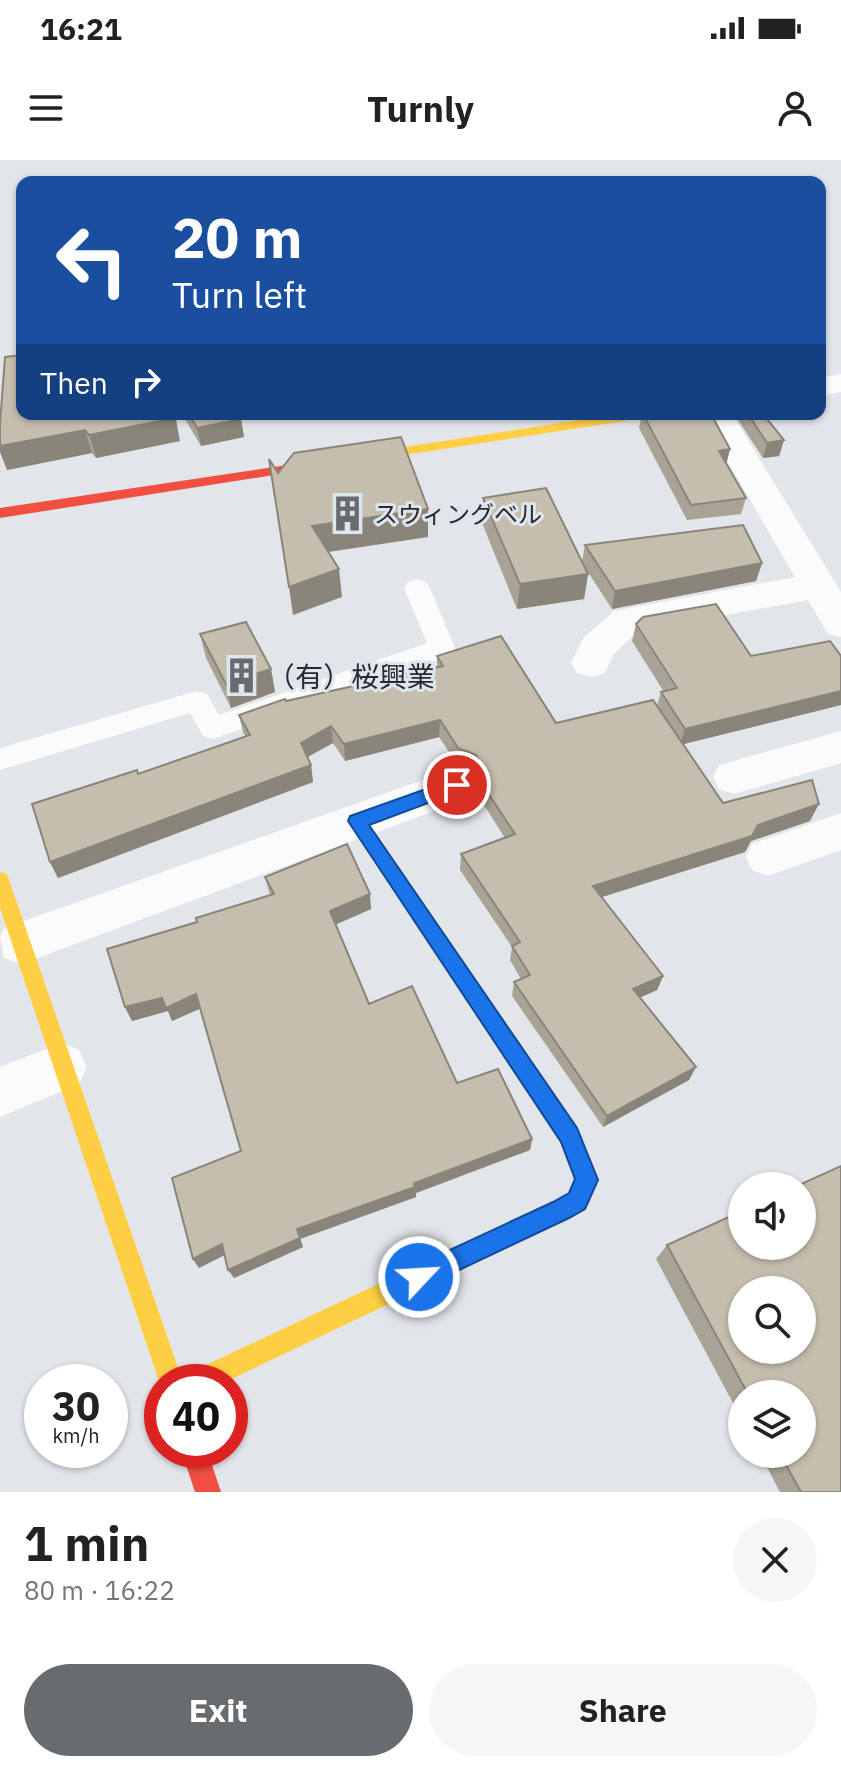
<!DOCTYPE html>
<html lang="en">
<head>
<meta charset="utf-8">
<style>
	:root { --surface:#fff; --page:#f6f6f6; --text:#222; --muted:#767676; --accent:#696c6f }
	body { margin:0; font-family:"IBM Plex Sans","Noto Sans JP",sans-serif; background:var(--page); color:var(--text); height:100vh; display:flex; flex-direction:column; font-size:30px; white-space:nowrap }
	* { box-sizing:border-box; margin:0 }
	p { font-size:26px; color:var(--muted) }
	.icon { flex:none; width:44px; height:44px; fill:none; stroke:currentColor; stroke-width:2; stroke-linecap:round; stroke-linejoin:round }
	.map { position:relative; height:1332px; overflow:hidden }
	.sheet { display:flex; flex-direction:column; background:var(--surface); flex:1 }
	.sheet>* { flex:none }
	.top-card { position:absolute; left:16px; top:16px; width:810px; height:244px; border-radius:16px; box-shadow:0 2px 6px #0004; background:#1a4fa0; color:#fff; overflow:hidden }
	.fabs { position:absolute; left:728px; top:1012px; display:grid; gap:16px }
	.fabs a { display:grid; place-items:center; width:88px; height:88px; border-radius:50%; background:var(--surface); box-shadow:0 2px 6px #0004; font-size:40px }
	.speed { position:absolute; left:24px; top:1204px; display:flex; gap:16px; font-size:40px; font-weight:700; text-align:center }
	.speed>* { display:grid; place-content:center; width:104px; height:104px; border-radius:50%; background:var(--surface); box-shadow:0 2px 6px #0004; line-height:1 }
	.speed small { font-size:20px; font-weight:400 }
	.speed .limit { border:12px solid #d22; background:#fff; color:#111 }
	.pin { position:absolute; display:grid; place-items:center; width:68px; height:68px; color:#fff; margin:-34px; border:4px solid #fff; border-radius:50%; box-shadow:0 2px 8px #0007 }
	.me { position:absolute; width:88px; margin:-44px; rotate:65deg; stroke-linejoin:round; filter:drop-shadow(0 0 6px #0008) }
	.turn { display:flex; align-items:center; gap:28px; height:168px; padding:0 24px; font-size:36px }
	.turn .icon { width:104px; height:104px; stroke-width:2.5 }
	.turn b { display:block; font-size:56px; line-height:68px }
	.then { display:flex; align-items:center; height:76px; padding:0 24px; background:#0003; gap:16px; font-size:30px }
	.round { display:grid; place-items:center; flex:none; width:84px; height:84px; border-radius:42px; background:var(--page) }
	.summary { display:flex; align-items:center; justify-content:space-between; height:136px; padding:0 24px }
	h1 { font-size:48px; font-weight:800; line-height:60px }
	.action { display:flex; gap:16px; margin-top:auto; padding:16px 24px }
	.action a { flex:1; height:92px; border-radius:48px; background:var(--accent); color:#fff; font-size:32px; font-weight:800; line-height:92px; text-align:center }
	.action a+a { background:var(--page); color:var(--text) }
	.status { display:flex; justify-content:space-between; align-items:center; height:56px; padding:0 40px; background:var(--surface); direction:ltr }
	.status svg { height:22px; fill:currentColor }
	header { display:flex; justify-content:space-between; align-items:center; height:104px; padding:0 24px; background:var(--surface); font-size:36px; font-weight:800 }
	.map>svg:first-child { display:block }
</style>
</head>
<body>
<div class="status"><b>16:21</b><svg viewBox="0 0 49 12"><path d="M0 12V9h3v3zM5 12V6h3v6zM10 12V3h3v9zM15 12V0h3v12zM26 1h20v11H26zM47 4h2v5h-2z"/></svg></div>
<header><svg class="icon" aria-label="menu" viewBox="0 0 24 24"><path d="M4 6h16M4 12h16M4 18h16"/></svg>Turnly<svg class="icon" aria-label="person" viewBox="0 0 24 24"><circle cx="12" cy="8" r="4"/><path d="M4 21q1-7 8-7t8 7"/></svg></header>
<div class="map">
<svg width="841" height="1332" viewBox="0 0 841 1332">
	<rect width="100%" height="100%" fill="#e2e5e9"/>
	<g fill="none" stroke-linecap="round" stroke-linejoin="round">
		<!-- lane -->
		<polygon fill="#fbfbfc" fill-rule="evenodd" points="417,419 426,422 430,428 455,488 451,495 213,579 203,576 190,553 0,610 0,588 197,531 207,534 219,555 427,483 404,428 408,422"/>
		<!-- street -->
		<g fill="#fbfbfc" fill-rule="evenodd">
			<polygon points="841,214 841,232 820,236 820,218"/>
			<polygon points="700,254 732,254 841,432 841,477 828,474 808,440 638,471 614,494 605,513 591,517 577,513 571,503 584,477 614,451 795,417"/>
			<polygon points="841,571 841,603 734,634 719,629 713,617 719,605"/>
			<polygon points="457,608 472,613 478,625 472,637 21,804 4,798 0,777 4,768"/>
			<polygon points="841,653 841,690 768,716 752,710 746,697 752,684"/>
			<polygon points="61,883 79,890 87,907 79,924 0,957 0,907"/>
		</g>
		<!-- slow -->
		<g fill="#ffcf43" fill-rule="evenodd">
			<polygon points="618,254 651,254 644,258 301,311 294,307 301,303"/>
			<polygon points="0,712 7,714 9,720 183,1222 162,1222 162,1230 0,748"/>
			<polygon points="582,1019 590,1022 593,1030 585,1049 569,1058 225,1222 186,1222 189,1213 553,1042 569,1033 574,1022"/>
		</g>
		<!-- jam -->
		<g fill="#f24e42" fill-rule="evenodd">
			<polygon points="301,303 306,304 306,310 0,358 0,348"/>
			<polygon points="357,654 363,656 577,967 598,1020 590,1038 582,1041 574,1038 571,1030 576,1019 561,982 351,666 348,661 351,656"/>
			<polygon points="181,1290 207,1290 221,1332 195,1332"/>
		</g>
	</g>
	<!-- wall -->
	<g fill="#a9a396" fill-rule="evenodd">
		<polygon points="5,197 180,281 96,298 92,293 7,310"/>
		<polygon points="182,254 238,254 241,259 244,277 201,286"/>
		<polygon points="642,254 711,254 730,289 726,304 746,338 741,354 687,360 639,268"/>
		<polygon points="734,254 763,254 784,280 779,296 763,298"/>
		<polygon points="483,338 582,402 585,385 762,403 756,421 612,449 584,406 588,414 584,439 517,449 482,363"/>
		<polygon points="636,464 751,496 841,496 841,545 683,584 723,643 810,661 751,681 745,692 602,737 663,816 657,830 640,837 696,907 689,920 603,967 512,836 514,822 521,819 510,800 512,787 460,710 461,694 505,678 477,634 478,618 475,612 458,605 439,577 345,601 333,583 308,597 311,605 313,622 58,718 50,702 138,614 245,576 243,572 239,555 286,541 437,507 437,496 556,563 657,546 661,532 664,532 632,481"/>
		<polygon points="200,474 271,509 275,532 231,548 206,498"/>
		<polygon points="265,717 371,749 335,765 369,844 457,923 532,979 530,990 416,1033 416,1037 300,1079 303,1087 234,1118 225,1095 199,1108 193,1099 241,991 200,849 172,861 168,851 132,861 125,847 197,762 270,735"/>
		<path d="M 841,1006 L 841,1332 L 780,1332 L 760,1294 L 802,1294 L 802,1234 L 742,1234 L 742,1260 L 656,1099 L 667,1085 L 742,1051 L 742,1086 L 802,1086 L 802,1026 L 797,1026 ZM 742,1130 L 802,1130 L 802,1190 L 742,1190 Z"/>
	</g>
	<!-- shaded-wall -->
	<g fill="#8a857a">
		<polygon points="175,254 180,281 96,298 89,275"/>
		<polygon points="241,259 244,277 201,286 197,268"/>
		<polygon points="85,270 92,293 7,310 0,292 0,286"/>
		<polygon points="784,280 779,296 763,298 767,283"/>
		<polygon points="730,289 726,305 719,291"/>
		<polygon points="428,349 428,377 315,394 312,366"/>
		<polygon points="762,403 756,421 612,449 615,431"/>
		<polygon points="339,409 342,437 293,455 289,427"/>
		<polygon points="588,414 584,439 517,449 520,424"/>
		<polygon points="271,509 275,532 231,548 226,524"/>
		<polygon points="841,531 841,545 680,585 685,569"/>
		<polygon points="440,560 439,577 345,601 344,584"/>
		<polygon points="331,566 333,583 303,599 301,583"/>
		<polygon points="311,605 313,622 58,718 50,702"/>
		<polygon points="819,644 810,661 751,681 745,692 589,741 593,726"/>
		<polygon points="370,734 371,749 332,766 330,751"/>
		<polygon points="663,816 657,830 628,843 633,829"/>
		<polygon points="196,834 201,848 172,861 168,851 132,861 125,847 162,838"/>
		<polygon points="696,907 689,920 603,967 607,956"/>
		<polygon points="532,979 530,990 416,1033 416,1037 300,1079 297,1069"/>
		<polygon points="300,1078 303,1087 234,1118 228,1110"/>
		<polygon points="222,1084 228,1093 199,1108 193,1099"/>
	</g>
	<!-- building -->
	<g fill="#c5beae" stroke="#8a857a" stroke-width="2" fill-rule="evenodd">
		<polygon points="22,195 22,254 174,254 175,258 89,275 85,270 0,286 0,263 5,197"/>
		<polygon points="189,254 238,254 241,259 197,268"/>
		<polygon points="643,254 711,254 730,289 719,291 746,338 691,345"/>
		<polygon points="748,254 763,254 784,280 767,283"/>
		<polygon points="401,277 428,349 312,366 339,409 289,427 269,299 278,313 294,293"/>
		<polygon points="546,328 588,414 520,424 483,338"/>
		<polygon points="743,365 762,403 615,431 585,385"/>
		<polygon points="716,444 751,496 830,481 841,496 841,531 685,569 661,532 677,528 636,464 643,457"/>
		<polygon points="246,462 271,509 226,524 200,474"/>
		<polygon points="501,476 556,563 653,540 723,643 812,620 819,644 758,665 752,676 593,726 663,816 633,829 696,907 607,956 514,822 530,815 512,786 520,782 461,694 515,674 478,618 482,607 476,595 458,588 440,560 344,584 331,566 301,583 311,605 50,702 32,644 137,610 138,614 250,575 239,555 285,539 286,541 443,506 437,496"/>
		<polygon points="347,684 370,734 330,751 369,844 412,826 457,923 498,909 532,979 414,1023 415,1027 297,1069 300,1078 228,1110 222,1084 193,1099 172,1018 241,991 196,834 166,848 162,838 125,847 107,789 197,762 196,758 274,734 265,717"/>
		<path d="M 841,1006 L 841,1332 L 801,1332 L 780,1294 L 802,1294 L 802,1234 L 748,1234 L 667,1085 L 742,1051 L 742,1086 L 802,1086 L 802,1026 L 797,1026 ZM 742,1130 L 802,1130 L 802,1190 L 742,1190 Z"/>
	</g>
	<!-- route -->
	<polygon fill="#1a73e8" stroke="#114b97" stroke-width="2" points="457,618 466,625 463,630 369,665 577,968 598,1020 585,1049 569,1058 419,1129 411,1125 407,1117 411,1108 553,1042 569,1033 575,1019 561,982 348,661 350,656"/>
	<!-- icons -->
	<defs>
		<symbol id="building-bare" viewBox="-9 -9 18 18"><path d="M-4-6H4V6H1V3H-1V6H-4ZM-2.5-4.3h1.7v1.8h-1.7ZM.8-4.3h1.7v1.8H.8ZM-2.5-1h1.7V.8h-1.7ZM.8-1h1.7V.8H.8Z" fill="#696c6f" stroke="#dfe5ec" stroke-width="2.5" paint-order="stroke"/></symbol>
	</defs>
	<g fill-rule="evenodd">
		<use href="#building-bare" x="322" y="328" width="51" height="51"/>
		<use href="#building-bare" x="216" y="490" width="51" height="51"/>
	</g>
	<g text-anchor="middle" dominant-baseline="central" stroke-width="6" stroke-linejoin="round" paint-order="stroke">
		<!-- far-poi labels -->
		<g font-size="24" fill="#282b2d" stroke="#dfe5ec" text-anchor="start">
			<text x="374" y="354">スウィングベル</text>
		</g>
		<!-- poi labels -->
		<g font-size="28" fill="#282b2d" stroke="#dfe5ec" text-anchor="start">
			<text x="267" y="516">（有）桜興業</text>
		</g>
	</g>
</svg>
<div class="fabs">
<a><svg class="icon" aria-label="sound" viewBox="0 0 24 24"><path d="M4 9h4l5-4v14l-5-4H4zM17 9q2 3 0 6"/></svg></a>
<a><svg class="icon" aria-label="search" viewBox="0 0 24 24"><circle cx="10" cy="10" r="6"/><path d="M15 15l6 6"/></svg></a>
<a><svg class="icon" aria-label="layers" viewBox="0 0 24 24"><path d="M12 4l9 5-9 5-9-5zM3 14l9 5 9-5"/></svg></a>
</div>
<div class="speed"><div>30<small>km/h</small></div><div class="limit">40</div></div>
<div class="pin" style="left:457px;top:625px;background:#d93025"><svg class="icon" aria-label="arrive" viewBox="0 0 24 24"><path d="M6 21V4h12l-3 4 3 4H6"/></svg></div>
<svg class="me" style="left:419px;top:1117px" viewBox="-20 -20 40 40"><circle r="17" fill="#1a73e8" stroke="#fff" stroke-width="3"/><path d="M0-11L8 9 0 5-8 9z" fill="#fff"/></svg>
<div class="top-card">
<div class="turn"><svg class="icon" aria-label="left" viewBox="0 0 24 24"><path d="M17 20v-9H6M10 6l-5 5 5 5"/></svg><div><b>20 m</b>Turn left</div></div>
<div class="then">Then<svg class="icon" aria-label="right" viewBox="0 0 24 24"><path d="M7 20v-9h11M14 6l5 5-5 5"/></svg></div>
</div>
</div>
<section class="sheet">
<div class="summary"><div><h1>1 min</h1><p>80 m · 16:22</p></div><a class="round"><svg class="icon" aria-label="close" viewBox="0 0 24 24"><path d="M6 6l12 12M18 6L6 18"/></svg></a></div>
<div class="action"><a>Exit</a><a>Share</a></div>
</section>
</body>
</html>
